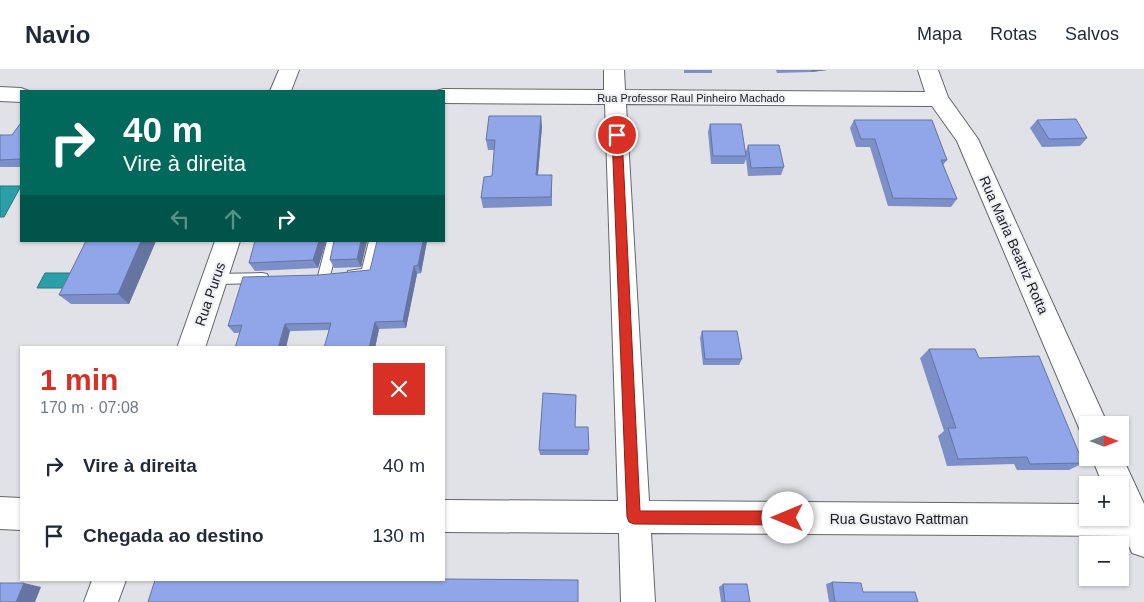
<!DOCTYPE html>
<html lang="pt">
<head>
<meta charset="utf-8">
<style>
	:root { --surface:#fff; --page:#f2f2f3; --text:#1f2937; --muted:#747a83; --line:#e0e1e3; --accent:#d93025 }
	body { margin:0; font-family:Helvetica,sans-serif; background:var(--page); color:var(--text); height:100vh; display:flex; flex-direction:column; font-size:19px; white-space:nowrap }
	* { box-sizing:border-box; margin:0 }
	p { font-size:16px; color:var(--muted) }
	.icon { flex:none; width:28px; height:28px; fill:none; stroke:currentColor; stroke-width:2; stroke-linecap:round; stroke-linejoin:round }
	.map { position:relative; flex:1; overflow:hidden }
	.details { position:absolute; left:20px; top:276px; width:425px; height:235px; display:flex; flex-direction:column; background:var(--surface); border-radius:0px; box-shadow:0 1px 4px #0004 }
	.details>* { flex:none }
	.banner { position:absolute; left:20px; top:20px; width:425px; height:152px; border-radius:0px; box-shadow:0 1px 4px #0004; background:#00695c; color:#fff; overflow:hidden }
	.needle { width:32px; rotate:90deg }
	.buttons { position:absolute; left:1079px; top:346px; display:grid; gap:10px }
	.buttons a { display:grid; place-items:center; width:50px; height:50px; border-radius:0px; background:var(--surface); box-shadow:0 1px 4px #0004; font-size:25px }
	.pin { position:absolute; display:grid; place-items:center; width:42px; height:42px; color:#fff; margin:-21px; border:2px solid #fff; border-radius:50%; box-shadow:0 1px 5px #0007 }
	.me { position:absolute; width:55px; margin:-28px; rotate:270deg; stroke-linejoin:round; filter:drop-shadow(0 0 4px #0008) }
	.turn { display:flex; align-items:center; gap:18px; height:105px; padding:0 20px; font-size:22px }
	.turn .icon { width:65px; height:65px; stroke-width:2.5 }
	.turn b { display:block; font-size:35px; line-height:42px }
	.lanes { display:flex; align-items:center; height:48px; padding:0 20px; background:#0003; justify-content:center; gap:25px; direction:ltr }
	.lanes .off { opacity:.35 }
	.round { display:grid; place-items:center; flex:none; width:52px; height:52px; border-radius:0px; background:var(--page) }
	.summary { display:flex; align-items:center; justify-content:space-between; height:85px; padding:0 20px }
	h1 { font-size:30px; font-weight:800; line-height:38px; color:var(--accent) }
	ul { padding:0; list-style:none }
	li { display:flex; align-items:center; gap:15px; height:70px; padding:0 20px }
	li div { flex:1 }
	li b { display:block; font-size:19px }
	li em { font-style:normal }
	header { display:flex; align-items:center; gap:30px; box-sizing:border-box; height:70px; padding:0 25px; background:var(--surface); border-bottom:1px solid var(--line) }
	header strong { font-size:24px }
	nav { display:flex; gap:28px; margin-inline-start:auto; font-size:18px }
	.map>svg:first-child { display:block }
</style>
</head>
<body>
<header>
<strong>Navio</strong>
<nav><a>Mapa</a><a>Rotas</a><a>Salvos</a></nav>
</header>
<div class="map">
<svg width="1144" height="532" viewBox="0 0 1144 532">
	<rect width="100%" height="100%" fill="#e0e2e7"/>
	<!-- water -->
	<g fill="#2b9fa8" stroke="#26787f">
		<polygon points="0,116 21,116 4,147 0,147"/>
		<polygon points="45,203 82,203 75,218 37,218"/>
	</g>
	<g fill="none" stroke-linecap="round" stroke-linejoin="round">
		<defs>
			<g id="lane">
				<polygon points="327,171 339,171 330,206 329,210 324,211 319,210 318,206"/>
				<polygon points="369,171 381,171 372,208 353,210 348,209 347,205 348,201 362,199"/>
				<polygon points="262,203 267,204 269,208 267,212 262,213 215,214 210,213 208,209 210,205 215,204"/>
			</g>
			<g id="street">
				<polygon points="279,0 299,0 291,21 270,21"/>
				<polygon points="604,0 624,0 625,20 925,22 918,0 938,0 948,27 978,69 1108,355 1088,355 1088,367 1082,365 957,71 932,36 626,34 649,431 1088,434 1088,448 1120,448 1120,415 1103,415 1092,388 1120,388 1120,382 1144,434 1144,487 1132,483 1125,466 651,463 655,532 621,532 619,463 444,462 444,430 618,431 605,34 444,33 444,21 436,21 444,19 604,20"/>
				<polygon points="0,17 21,18 29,21 21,21 21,32 0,31"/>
				<polygon points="215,171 240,171 205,278 177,278"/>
				<polygon points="0,427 21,428 21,460 0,459"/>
				<polygon points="92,510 126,510 118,532 84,532"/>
			</g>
		</defs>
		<!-- lane casing -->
		<use href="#lane" stroke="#64666a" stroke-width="2"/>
		<!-- street casing -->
		<use href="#street" stroke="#64666a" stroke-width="2"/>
		<!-- lane -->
		<use href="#lane" fill="#fff" fill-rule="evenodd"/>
		<!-- street -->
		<use href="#street" fill="#fff" fill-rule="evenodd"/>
	</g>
	<!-- wall -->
	<g fill="#7d8fc8">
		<rect x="684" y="0" width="28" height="3"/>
		<polygon points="776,0 827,0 811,2 777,3"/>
		<polygon points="854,50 947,90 943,95 957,129 951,137 888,136 870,77 856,77 850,58"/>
		<polygon points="1037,50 1087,68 1080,76 1042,77 1030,58"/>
		<polygon points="21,54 21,97 0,97 0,65 12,65"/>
		<polygon points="710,54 746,81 748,75 784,97 781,105 748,106 746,89 744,94 711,94 708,62"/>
		<polygon points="542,56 538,105 552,115 552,136 483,138 481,128 492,106 494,80 488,80 486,70"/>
		<polygon points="86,171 156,171 129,234 71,234 59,225"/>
		<polygon points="255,171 326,171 318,198 255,201 249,193"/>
		<polygon points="367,171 361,197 334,198 330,190"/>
		<polygon points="427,171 421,203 417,204 406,258 379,259 375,278 324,278 329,260 234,263 228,256 319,205 370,200"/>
		<polygon points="702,261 742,289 739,295 703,295 700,268"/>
		<polygon points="929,279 979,288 1083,393 1069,400 1017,400 1014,394 947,396 938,366 944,361 920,288"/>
		<polygon points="575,357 589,380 588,385 540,385 539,380"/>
		<polygon points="832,512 863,522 918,532 829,532 826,514"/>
		<polygon points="723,514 750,532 721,532 719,517"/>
	</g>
	<!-- shaded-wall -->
	<g fill="#6674a2">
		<polygon points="812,0 827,0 811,2"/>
		<polygon points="541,46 542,56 537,115 536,105"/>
		<polygon points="141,171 156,171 129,234 118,224"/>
		<polygon points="319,171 326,171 318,198 313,190"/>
		<polygon points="361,171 367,171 361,197 357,189"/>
		<polygon points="423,171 427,171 421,203 418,195"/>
		<polygon points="414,196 417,204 406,258 403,251"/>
		<polygon points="375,252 379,259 375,278 369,278"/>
		<polygon points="285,254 290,261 286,278 278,278"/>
		<polygon points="24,513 41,517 35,532 16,532"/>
	</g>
	<!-- building -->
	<g fill="#91a6e8" stroke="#6674a2">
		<polygon points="489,46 541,46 536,105 552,105 551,127 481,128 484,107 492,106 495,70 486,70"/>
		<polygon points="1076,49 1087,68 1049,69 1037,50"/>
		<polygon points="854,50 932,50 947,90 941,90 957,129 893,128 875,69 861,69"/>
		<polygon points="20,54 21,54 21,89 0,90 0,65 12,65"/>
		<polygon points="710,54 741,54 746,86 713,86"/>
		<polygon points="748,75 779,75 784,97 751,98"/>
		<polygon points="86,171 141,171 118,224 59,225"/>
		<polygon points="255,171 319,171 313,190 249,193"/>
		<polygon points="334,171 361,171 357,189 330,190"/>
		<polygon points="377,171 423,171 418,195 414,196 403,251 375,252 369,278 324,278 331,253 285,254 278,278 235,278 242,255 228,256 243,207 319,205 370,200"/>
		<polygon points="702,261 737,261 742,289 705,289"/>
		<polygon points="929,279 975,279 979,288 1039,286 1083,393 1030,394 1027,387 958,389 948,358 956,358"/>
		<polygon points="543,323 576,325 575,357 588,357 589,380 539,380"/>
		<polygon points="444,509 578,510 578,532 148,532 155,510 444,510"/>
		<polygon points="832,512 861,513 863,522 915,522 918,532 835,532"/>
		<polygon points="0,513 24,513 16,532 0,532"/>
		<polygon points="723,514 747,514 750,532 725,532"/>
	</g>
	<!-- route -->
	<polygon fill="#d93025" stroke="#8d1f18" points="617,62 622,65 640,441 788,441 793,443 795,448 793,453 788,455 634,454 629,452 627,447 612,65"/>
	<g text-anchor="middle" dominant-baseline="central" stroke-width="4" stroke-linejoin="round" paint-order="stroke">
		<!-- far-street labels -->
		<g font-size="11" fill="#1b1c1e" stroke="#edeff5">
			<text x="691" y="28">Rua Professor Raul Pinheiro Machado</text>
		</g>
		<!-- street labels -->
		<g font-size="14" fill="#1b1c1e" stroke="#edeff5">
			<text transform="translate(1014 175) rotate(66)">Rua Maria Beatriz Rotta</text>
			<text transform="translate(210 224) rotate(-71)">Rua Purus</text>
			<text x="899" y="449">Rua Gustavo Rattman</text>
		</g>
	</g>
</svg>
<div class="buttons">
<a><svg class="needle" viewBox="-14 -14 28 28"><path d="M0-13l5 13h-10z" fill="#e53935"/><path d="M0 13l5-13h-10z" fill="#747a83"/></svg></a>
<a>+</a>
<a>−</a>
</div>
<div class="pin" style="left:617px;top:65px;background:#d93025"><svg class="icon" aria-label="arrive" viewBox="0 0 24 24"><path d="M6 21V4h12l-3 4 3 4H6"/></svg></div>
<svg class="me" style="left:788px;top:448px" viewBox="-20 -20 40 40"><circle r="19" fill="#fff"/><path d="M0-13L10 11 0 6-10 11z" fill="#d93025"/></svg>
<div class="banner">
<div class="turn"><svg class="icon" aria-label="right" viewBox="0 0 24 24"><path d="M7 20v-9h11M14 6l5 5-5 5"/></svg><div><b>40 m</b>Vire à direita</div></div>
<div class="lanes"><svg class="icon off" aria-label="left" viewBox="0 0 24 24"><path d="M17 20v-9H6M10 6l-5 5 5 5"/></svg><svg class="icon off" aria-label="ahead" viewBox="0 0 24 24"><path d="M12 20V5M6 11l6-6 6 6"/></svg><svg class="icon" aria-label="right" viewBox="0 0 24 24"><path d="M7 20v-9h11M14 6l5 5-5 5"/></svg></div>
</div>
<section class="details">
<div class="summary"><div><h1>1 min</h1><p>170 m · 07:08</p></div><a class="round" style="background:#d93025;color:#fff"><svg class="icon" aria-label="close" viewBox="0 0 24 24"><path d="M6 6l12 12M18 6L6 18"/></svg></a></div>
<ul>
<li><svg class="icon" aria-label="right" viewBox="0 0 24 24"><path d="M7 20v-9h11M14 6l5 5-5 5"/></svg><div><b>Vire à direita</b></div><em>40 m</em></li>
<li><svg class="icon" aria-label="arrive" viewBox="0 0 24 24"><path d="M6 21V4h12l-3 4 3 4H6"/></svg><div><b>Chegada ao destino</b></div><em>130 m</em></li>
</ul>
</section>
</div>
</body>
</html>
